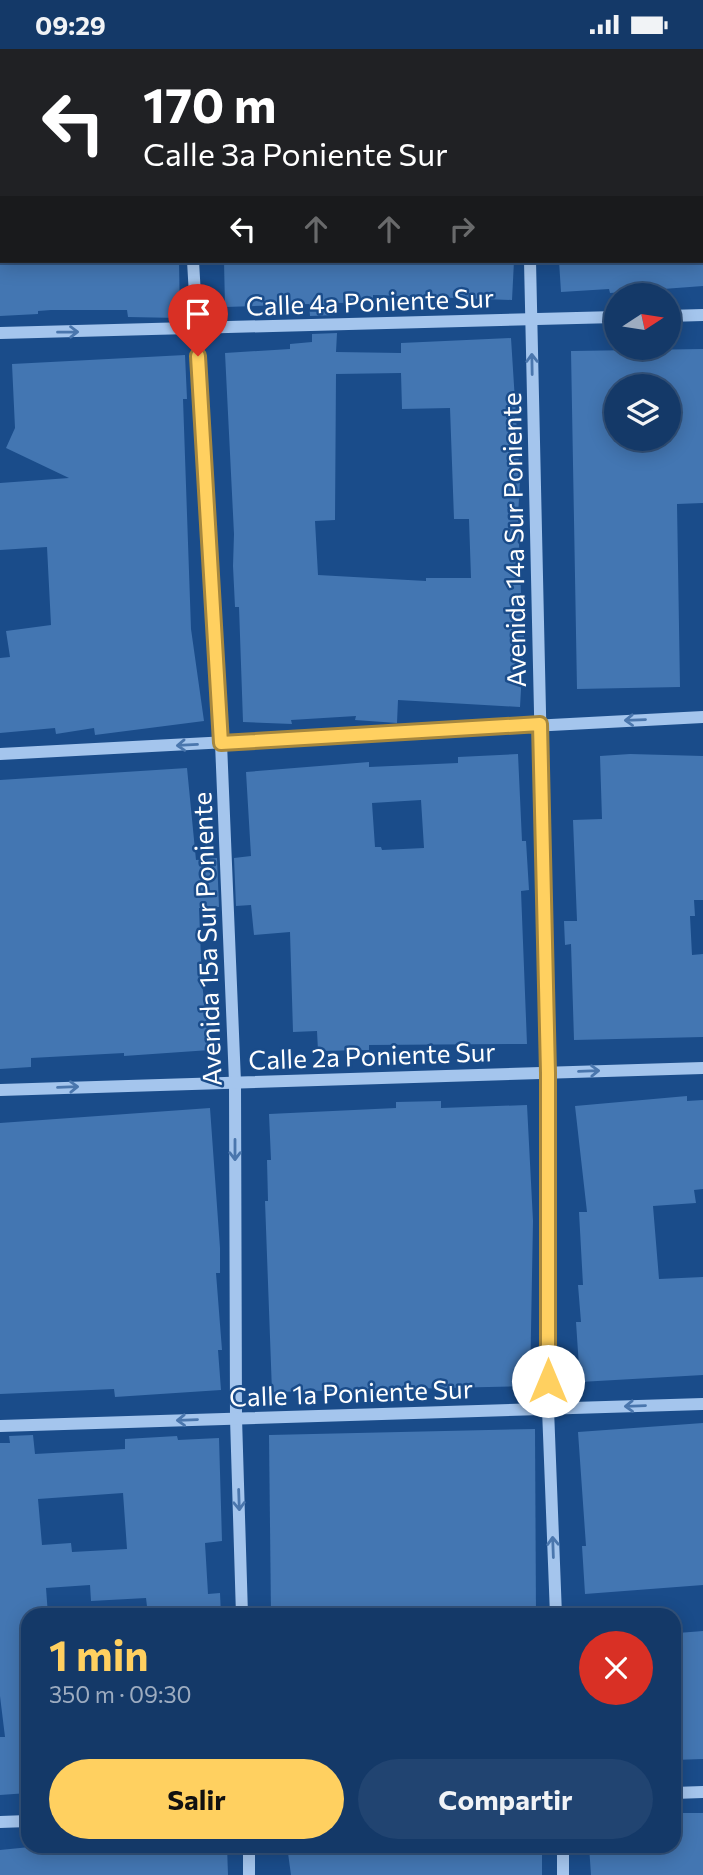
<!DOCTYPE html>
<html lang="es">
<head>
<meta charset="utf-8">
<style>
	:root { --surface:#143968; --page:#214471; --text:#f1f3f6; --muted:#9dacc0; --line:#33537c; --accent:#ffd060 }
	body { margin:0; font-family:Commissioner,sans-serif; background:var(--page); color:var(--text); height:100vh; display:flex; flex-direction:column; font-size:26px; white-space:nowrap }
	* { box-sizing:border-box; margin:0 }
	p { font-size:23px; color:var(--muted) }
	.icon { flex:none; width:38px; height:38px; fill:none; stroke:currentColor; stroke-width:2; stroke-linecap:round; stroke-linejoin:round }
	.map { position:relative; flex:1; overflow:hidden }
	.sheet { position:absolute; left:21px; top:1559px; width:660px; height:245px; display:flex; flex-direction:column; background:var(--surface); border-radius:21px; box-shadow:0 4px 18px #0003,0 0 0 2px var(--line) }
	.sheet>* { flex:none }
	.hud { position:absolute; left:0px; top:0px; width:704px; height:214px; box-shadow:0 4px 18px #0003,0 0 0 2px var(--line); background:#202124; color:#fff; overflow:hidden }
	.needle { width:46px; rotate:78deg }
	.buttons { position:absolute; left:604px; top:234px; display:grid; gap:14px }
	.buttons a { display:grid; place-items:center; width:77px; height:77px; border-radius:50%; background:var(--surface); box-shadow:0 4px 18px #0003,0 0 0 2px var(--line); font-size:35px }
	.pin { position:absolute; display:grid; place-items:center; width:60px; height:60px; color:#fff; margin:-72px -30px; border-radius:50% 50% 50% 0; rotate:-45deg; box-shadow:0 0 7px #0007 }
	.pin .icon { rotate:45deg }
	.me { position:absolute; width:77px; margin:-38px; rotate:0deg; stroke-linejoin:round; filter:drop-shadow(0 0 5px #0008) }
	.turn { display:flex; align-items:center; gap:24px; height:147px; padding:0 28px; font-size:32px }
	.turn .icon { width:91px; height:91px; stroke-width:2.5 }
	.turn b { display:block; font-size:49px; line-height:60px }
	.lanes { display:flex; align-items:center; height:66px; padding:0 28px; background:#0003; justify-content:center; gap:35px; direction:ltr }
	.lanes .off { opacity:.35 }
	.round { display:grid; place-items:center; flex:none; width:74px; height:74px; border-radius:37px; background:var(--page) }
	.overview { display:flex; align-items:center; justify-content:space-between; height:119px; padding:0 28px }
	h1 { font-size:42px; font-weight:700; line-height:52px; color:var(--accent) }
	.button { display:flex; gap:14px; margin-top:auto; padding:14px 28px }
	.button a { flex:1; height:80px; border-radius:42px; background:var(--accent); color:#111; font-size:28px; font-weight:700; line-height:80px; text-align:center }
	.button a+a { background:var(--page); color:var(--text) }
	.status { display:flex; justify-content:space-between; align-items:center; height:49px; padding:0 35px; background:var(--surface); direction:ltr }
	.status svg { height:19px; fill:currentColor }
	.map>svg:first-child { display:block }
</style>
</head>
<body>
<div class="status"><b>09:29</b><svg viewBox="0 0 49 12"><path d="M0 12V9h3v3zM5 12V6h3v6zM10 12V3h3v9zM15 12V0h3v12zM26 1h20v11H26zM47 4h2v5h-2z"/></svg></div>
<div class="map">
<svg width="703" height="1826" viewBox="0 0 703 1826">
	<rect width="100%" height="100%" fill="#1a4c8a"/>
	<!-- building -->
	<g fill="#4376b2" fill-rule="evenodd">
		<polygon points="0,212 179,212 180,269 128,268 127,261 51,261 38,262 38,265 0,267"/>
		<polygon points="224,212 514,212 512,251 373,246 373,253 337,254 337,266 310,267 309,255 225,258"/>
		<polygon points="559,212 703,212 703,237 610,244 609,240 561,243"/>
		<path d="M 337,284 L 336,303 L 401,304 L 401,294 L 511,289 L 520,431 L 518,468 L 522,571 L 525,571 L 520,658 L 398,651 L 397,674 L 355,671 L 356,667 L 291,671 L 292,675 L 243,673 L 239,558 L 235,558 L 233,517 L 234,485 L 225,304 L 290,300 L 290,295 L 312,293 L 312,285 ZM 401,324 L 402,360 L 450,359 L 454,470 L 469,470 L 471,529 L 426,529 L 426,532 L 318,526 L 315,472 L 335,471 L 336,325 Z"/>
		<path d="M 703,300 L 703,454 L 677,455 L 680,638 L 577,640 L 571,302 ZM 616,338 L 668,338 L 668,390 L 616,390 Z"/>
		<polygon points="185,306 187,350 183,350 191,580 204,672 95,686 94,679 56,685 55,679 0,684 0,609 10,608 6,582 51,576 47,498 0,501 0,434 69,429 6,399 15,379 12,315"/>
		<path d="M 518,705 L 522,792 L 526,792 L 529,841 L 521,842 L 527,995 L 369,996 L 369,1001 L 318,1002 L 317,982 L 293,983 L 290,883 L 254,886 L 251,856 L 236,857 L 234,809 L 251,807 L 246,723 L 369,713 L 369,718 L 458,714 L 458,708 ZM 421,751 L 424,799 L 382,801 L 381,798 L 375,798 L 372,754 Z"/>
		<polygon points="630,705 703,707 703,851 694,851 695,867 690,867 692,906 703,905 703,988 574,991 571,895 565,896 564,872 577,872 573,771 602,770 600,707"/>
		<polygon points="187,719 196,811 217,809 219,858 199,859 202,934 210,1001 124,1007 124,1004 31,1009 31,1018 0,1020 0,731"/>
		<polygon points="687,1047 687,1052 703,1051 703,1140 694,1141 696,1154 653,1157 659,1230 703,1228 703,1326 580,1333 576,1273 581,1273 578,1236 583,1236 579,1163 587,1163 575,1057"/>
		<polygon points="441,1052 441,1059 527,1056 533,1172 530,1337 272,1343 265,1152 268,1152 267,1111 271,1111 269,1065 396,1059 396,1053"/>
		<polygon points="210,1059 220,1199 220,1224 216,1224 222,1301 218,1301 221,1341 115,1348 114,1340 0,1345 0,1074"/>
		<polygon points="703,1374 703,1536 585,1545 582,1497 586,1497 578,1383"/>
		<polygon points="535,1380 536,1566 271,1566 269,1386"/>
		<path d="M 33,1386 L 35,1405 L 125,1400 L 125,1390 L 177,1387 L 178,1391 L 219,1389 L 222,1492 L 205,1494 L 208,1545 L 220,1544 L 221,1566 L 148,1566 L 146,1549 L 91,1552 L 90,1536 L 46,1539 L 48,1566 L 28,1566 L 28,1744 L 0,1746 L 0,1688 L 5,1688 L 0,1647 L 0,1394 L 10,1394 L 9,1387 ZM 123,1444 L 127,1500 L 72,1503 L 71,1494 L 42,1496 L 38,1450 Z"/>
		<polygon points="703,1582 703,1710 674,1711 674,1601 680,1601 678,1584"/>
		<polygon points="674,1764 703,1764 703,1826 591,1826 589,1797 674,1797"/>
		<polygon points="40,1797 227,1797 228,1826 0,1826 0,1801"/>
		<polygon points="295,1797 542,1797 542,1826 291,1826 288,1804 296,1803"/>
	</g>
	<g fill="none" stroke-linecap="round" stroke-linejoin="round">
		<!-- minor -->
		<g stroke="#a4c5ed" stroke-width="12">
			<polyline points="185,0 185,2"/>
			<polyline points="527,0 527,2"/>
			<polyline points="193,212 221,694 235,1033 236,1369 242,1566"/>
			<polyline points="530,212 548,1024 548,1360 556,1566"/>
			<polyline points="668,267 703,266"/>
			<polyline points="0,284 616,268"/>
			<polyline points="0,705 703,668"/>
			<polyline points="0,1041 703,1019"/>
			<polyline points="0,1377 703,1355"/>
			<polyline points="674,1744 703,1743"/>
			<polyline points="0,1773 28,1772"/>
			<polyline points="249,1797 249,1826"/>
			<polyline points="563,1797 563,1826"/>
		</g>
	</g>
	<!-- one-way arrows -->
	<defs><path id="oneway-shaft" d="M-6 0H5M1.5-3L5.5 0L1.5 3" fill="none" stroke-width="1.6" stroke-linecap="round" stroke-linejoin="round" transform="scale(1.75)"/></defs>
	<g stroke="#4a76ad">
		<use href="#oneway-shaft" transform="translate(68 283) rotate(-1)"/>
		<use href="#oneway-shaft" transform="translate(532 315) rotate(-91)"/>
		<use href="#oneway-shaft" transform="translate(635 671) rotate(178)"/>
		<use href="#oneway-shaft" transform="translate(187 696) rotate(177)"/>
		<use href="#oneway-shaft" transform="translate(589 1022) rotate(-2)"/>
		<use href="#oneway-shaft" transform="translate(68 1038) rotate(-2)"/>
		<use href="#oneway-shaft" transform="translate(235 1101) rotate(90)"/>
		<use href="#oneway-shaft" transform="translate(635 1357) rotate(178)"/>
		<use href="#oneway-shaft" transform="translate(187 1371) rotate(178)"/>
		<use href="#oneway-shaft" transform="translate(239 1451) rotate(88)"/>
		<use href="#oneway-shaft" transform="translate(553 1498) rotate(-92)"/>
	</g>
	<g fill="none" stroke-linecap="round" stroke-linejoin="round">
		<defs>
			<polyline id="route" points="198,307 221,694 540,675 548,1024 548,1332"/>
		</defs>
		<!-- route casing -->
		<use href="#route" stroke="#a6873e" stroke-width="18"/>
		<!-- route -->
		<use href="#route" stroke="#ffd060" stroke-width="12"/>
	</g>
	<g text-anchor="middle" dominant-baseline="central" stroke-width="5" stroke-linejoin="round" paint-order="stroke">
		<!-- street labels -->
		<g font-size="26" fill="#fff" stroke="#1a4c8a">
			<text transform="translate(370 252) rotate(-2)">Calle 4a Poniente Sur</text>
			<text transform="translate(513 491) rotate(-91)">Avenida 14a Sur Poniente</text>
			<text transform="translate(206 890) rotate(-92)">Avenida 15a Sur Poniente</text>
			<text transform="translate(372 1006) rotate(-2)">Calle 2a Poniente Sur</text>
			<text transform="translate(351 1343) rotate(-2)">Calle 1a Poniente Sur</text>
		</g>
	</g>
</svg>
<div class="buttons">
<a><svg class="needle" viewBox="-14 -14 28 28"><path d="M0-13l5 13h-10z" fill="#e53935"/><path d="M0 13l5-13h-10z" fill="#9dacc0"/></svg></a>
<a><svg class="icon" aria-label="layers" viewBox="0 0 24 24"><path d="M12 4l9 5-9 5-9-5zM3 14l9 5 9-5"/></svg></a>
</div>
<div class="pin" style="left:198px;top:307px;background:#d93025"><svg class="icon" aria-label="arrive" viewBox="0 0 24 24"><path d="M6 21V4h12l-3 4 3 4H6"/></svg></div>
<svg class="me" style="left:548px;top:1332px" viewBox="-20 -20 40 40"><circle r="19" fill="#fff"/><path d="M0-13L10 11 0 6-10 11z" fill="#ffd060"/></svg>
<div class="hud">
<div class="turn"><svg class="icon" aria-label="left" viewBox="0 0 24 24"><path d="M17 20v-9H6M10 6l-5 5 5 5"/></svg><div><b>170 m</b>Calle 3a Poniente Sur</div></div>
<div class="lanes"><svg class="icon" aria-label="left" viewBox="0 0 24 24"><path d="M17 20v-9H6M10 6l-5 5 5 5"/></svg><svg class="icon off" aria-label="ahead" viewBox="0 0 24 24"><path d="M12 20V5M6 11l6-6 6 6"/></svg><svg class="icon off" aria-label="ahead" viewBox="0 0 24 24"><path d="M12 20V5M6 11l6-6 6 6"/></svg><svg class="icon off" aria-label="right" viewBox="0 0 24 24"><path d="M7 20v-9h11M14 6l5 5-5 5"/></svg></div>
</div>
<section class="sheet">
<div class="overview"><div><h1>1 min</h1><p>350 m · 09:30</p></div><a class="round" style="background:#d93025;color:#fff"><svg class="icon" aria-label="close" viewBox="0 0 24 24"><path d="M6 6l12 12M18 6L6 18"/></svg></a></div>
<div class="button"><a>Salir</a><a>Compartir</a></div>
</section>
</div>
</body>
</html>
